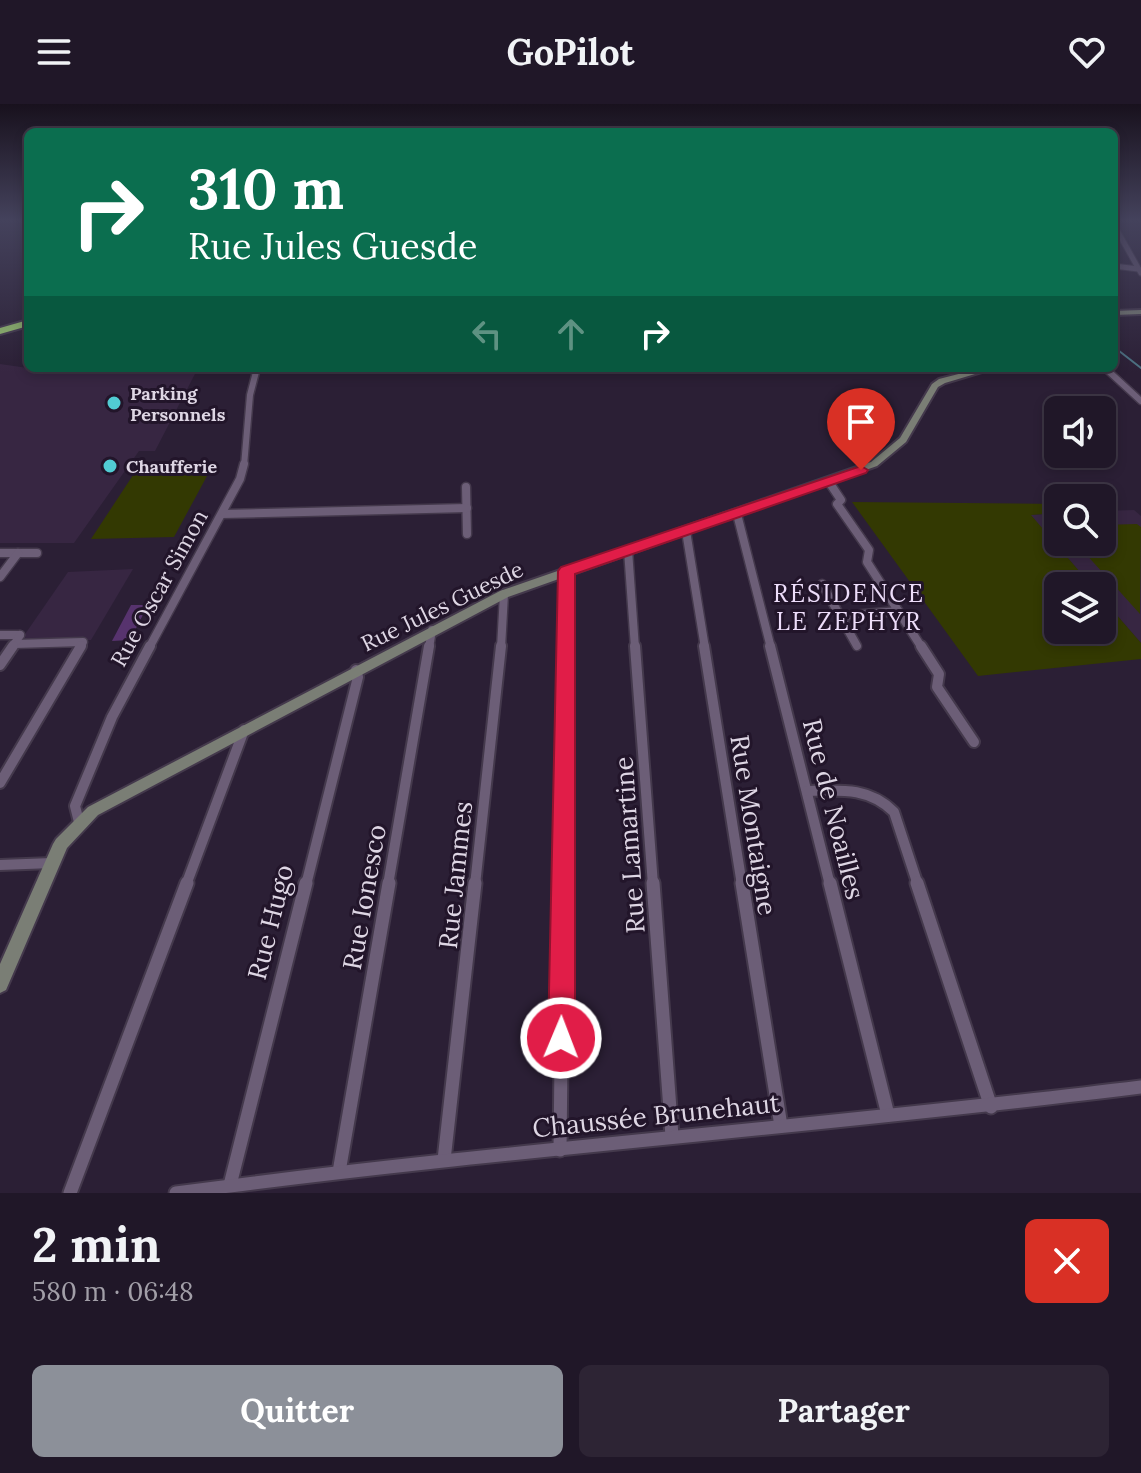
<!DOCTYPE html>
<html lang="fr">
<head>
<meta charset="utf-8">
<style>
	:root { --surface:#201728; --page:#2d2434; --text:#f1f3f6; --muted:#a29fa8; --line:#3d3645; --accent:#8c9099 }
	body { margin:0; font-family:Lora,serif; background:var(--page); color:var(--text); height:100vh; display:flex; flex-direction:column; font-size:30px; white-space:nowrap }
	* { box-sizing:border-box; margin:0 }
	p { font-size:26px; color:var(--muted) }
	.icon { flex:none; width:44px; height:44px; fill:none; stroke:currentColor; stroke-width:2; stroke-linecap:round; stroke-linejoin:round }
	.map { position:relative; height:1089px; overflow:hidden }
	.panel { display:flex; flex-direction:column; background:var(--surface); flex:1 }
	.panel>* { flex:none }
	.top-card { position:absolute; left:24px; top:24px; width:1094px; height:244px; border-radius:12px; box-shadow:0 4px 12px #0003,0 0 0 2px var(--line); background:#0b6e4f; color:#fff; overflow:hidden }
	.fabs { position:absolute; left:1044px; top:292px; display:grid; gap:16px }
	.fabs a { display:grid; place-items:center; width:72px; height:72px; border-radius:12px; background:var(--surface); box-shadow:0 4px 12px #0003,0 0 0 2px var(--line); font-size:40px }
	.pin { position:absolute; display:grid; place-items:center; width:68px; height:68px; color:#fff; margin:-82px -34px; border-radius:50% 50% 50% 0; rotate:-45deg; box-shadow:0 0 8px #0007 }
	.pin .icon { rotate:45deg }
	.me { position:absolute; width:88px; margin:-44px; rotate:1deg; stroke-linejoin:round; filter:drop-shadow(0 0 6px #0008) }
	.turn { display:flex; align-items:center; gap:28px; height:168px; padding:0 32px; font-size:36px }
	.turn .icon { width:104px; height:104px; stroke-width:2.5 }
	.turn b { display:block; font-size:56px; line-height:68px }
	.lanes { display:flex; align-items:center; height:76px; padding:0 32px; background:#0003; justify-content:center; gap:40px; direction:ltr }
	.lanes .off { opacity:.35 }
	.round { display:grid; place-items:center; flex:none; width:84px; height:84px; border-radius:12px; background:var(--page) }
	.overview { display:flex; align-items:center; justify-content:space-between; height:136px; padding:0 32px }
	h1 { font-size:48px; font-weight:700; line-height:60px }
	.primary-button { display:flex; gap:16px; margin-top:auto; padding:16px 32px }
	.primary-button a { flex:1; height:92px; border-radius:12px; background:var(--accent); color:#fff; font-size:32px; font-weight:700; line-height:92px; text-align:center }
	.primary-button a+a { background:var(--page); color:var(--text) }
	header { display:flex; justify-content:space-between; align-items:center; height:104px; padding:0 32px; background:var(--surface); font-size:36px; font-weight:700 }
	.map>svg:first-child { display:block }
</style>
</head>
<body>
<header><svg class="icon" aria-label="menu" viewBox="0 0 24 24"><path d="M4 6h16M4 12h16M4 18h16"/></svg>GoPilot<svg class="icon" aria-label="heart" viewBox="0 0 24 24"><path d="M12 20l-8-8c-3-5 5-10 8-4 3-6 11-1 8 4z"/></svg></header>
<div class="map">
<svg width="1141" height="1089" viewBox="0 0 1141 1089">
	<rect width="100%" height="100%" fill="#2b1f35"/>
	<!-- built -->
	<g fill="#372642">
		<polygon points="0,260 28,264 196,268 155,347 139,347 74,439 0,439"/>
		<polygon points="1134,406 1141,412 1141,539 1102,494 1102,482 1092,482 1030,411 1058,409 1058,438 1102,438 1102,407"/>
		<polygon points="133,465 91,536 21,536 68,468"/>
	</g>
	<!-- green -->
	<g fill="#333902">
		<polygon points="213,361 174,433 91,435 139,362"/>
		<polygon points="852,398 1058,400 1058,409 1031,411 1092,482 1058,482 1058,526 1102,526 1102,494 1141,539 1141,555 978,572"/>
		<polygon points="1137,420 1141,423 1140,510 1075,438 1102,438 1102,421"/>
	</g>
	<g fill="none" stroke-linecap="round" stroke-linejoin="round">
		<!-- stream -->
		<polyline stroke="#4c7282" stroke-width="2" points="1114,243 1141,264"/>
	</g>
	<!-- building -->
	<polygon fill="#57336e" points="131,501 148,501 130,536 112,537"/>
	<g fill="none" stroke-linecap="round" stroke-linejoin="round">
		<defs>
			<g id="street-far4">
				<polyline points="1114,121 1141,169"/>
				<polyline points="1114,162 1138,165"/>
			</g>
			<g id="street-far3">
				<polyline points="1105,264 1141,297"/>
				<polyline points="256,265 268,264"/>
				<polyline points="244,362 250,291 257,264"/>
			</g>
			<g id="street-far2">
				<polyline points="829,378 841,396 837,400 869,446 867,458 922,544"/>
				<polyline points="466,383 467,430"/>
				<polyline points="222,410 467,404"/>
				<polyline points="737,410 771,544"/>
				<polyline points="686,427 705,544"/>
				<polyline points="628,446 635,544"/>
				<polyline points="0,449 37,449"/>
				<polyline points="0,473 18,449"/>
				<polyline points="822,480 857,542"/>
				<polyline points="841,512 898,507"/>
				<polyline points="0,531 20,531"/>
				<polyline points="14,540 83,538 80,544"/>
				<polyline points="12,544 20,531"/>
				<polyline points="149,544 240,375 244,360"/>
				<polyline points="429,544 432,526"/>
				<polyline points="501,544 504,490"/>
				<polyline points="565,544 566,467"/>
			</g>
			<g id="street-far1">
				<polyline points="635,542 653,781"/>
				<polyline points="704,542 742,781"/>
				<polyline points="770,542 830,781"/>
				<polyline points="921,542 939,570 937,583 974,638"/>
				<polyline points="0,561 13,542"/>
				<polyline points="0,679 81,542"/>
				<path d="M 807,687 C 840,686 869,683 894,708 L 918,781"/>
				<polyline points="79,718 75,702 112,613 150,542"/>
				<polyline points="0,761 52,759"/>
				<polyline points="186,781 244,626"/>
				<polyline points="306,781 358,573 356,566"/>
				<polyline points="388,781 429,542"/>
				<polyline points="475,781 501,542"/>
				<polyline points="563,781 565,542"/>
			</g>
			<g id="street">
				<polyline points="653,779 672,1032"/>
				<polyline points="742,779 781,1022"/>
				<polyline points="830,779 888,1011"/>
				<polyline points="917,779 991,1003"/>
				<polyline points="560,1046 563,779"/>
				<polyline points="444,1056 475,779"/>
				<polyline points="339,1068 389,779"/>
				<polyline points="230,1081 306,779"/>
				<polyline points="70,1089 187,779"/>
				<path d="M 176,1089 C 497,1046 820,1023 1141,983"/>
			</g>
			<g id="secondary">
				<polygon points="1141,206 1141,210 1114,211 1114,207"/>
				<polygon points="982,264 995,264 945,279 938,283 906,338 877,362 508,493 98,711 67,744 6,886 0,889 0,860 53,740 56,735 88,703 500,487 871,358 900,334 932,280 939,275"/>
			</g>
			<polygon id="highway" points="28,216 28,222 0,230 0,224"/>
		</defs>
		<!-- street-far4 casing -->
		<use href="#street-far4" stroke="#44394c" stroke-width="7"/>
		<!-- street-far3 casing -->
		<use href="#street-far3" stroke="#44394c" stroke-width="9"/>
		<!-- street-far2 casing -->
		<use href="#street-far2" stroke="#44394c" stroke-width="11"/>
		<!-- street-far1 casing -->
		<use href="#street-far1" stroke="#44394c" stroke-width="14"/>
		<!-- street casing -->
		<use href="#street" stroke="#44394c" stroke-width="17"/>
		<!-- secondary casing -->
		<use href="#secondary" stroke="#44394c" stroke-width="4"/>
		<!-- highway casing -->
		<use href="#highway" stroke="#44394c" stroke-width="4"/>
		<!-- street-far4 -->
		<use href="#street-far4" stroke="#6c5e77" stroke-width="5"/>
		<!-- street-far3 -->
		<use href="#street-far3" stroke="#6c5e77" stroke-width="6"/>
		<!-- street-far2 -->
		<use href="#street-far2" stroke="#6c5e77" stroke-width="8"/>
		<!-- street-far1 -->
		<use href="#street-far1" stroke="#6c5e77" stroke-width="10"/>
		<!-- street -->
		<use href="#street" stroke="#6c5e77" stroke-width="13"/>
		<!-- secondary -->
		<use href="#secondary" fill="#7a7e75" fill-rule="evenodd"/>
		<!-- highway -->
		<use href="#highway" fill="#9bc96f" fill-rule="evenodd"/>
	</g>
	<!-- sky -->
	<linearGradient id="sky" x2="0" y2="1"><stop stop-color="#18111d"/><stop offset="0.43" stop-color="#44425c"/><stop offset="1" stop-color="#44425c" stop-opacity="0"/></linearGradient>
	<rect width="1141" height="269" fill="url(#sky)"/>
	<!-- route -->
	<polygon fill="#e11d48" stroke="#92132f" stroke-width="2" points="861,362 868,366 866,369 575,470 575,934 571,944 561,948 552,944 548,934 558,467 561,463"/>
	<!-- markers -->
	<g fill="#51ccd3" stroke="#22152a" stroke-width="3">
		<circle cx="114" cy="299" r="8"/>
		<circle cx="110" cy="362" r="8"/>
	</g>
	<g text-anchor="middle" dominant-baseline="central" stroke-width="6" stroke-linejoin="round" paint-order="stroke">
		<!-- far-poi labels -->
		<g font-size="18" font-weight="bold" fill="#ded6e4" stroke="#22152a" text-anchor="start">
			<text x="130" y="289">Parking<tspan x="130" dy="21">Personnels</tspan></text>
			<text x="126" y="362">Chaufferie</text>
		</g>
		<!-- street labels -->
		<g font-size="22" fill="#ded6e4" stroke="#22152a">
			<text transform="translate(159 484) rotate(-61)">Rue Oscar Simon</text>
			<text transform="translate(442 502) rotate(-26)">Rue Jules Guesde</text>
		</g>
		<!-- neighbourhood labels -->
		<g font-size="24" letter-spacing="2" fill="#edddfa" stroke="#22152a">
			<text x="849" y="489">RÉSIDENCE<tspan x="849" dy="28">LE ZEPHYR</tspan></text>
		</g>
		<!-- near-street labels -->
		<g font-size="26" fill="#ded6e4" stroke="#22152a">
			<text transform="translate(834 705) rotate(76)">Rue de Noailles</text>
			<text transform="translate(754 721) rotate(81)">Rue Montaigne</text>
			<text transform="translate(629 741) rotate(-94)">Rue Lamartine</text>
			<text transform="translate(455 771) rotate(-84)">Rue Jammes</text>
			<text transform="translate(364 793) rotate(-80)">Rue Ionesco</text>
			<text transform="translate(270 818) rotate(-76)">Rue Hugo</text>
			<text transform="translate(656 1011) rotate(-6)">Chaussée Brunehaut</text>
		</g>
	</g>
</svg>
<div class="fabs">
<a><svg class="icon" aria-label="sound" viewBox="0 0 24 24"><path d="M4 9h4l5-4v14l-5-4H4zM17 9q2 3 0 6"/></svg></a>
<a><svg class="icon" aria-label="search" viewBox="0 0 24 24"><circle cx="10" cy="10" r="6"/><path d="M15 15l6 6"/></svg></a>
<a><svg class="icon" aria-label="layers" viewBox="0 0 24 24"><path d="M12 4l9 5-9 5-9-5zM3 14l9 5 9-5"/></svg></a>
</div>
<div class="pin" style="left:861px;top:366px;background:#d93025"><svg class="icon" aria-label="arrive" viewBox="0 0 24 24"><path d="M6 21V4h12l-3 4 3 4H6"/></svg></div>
<svg class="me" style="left:561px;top:934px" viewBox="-20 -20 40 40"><circle r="17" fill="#e11d48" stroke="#fff" stroke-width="3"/><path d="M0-11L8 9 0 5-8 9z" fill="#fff"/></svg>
<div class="top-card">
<div class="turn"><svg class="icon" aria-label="right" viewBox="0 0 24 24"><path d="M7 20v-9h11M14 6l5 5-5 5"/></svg><div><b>310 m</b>Rue Jules Guesde</div></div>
<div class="lanes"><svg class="icon off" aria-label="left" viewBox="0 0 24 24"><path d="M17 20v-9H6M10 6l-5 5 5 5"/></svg><svg class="icon off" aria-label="ahead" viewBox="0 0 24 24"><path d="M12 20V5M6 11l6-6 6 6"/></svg><svg class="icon" aria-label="right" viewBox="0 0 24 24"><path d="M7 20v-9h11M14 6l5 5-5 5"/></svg></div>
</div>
</div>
<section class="panel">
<div class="overview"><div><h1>2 min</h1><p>580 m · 06:48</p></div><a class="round" style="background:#d93025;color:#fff"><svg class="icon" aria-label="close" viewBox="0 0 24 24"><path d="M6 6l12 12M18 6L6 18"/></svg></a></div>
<div class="primary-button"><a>Quitter</a><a>Partager</a></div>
</section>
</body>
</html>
